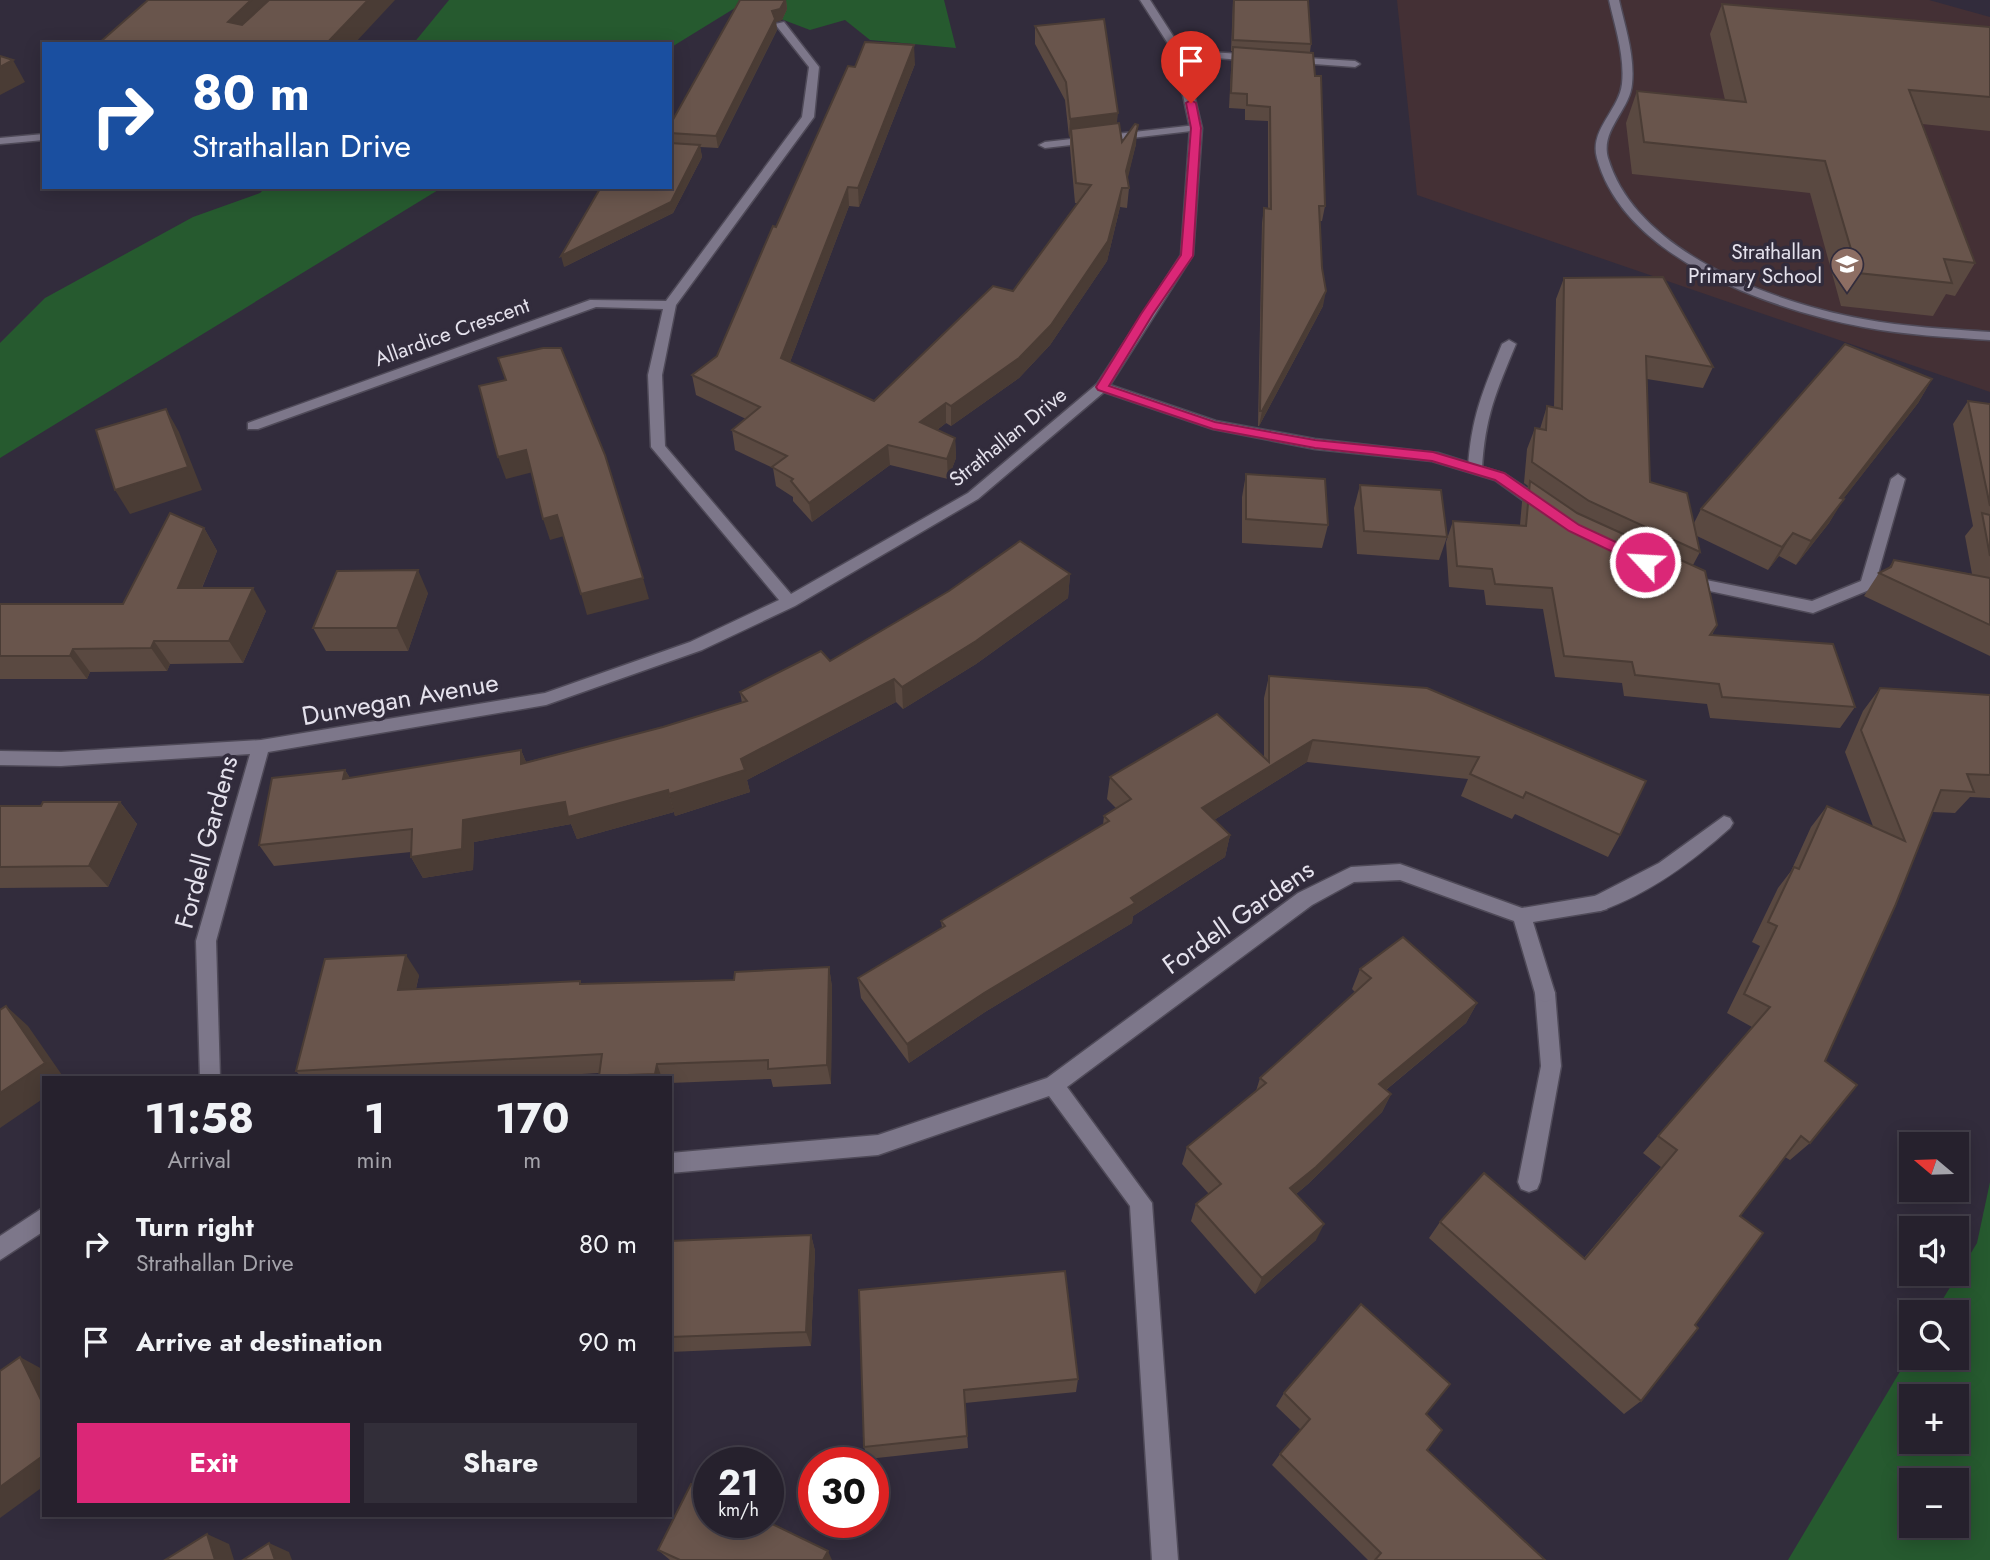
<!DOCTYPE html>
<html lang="en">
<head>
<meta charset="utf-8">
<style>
	:root { --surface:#26212d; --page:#322e39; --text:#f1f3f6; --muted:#a4a3aa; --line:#423e49; --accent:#db2777 }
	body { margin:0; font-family:Jost,sans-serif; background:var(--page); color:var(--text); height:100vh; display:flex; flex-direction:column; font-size:26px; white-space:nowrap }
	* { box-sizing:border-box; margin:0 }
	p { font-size:23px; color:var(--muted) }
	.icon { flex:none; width:38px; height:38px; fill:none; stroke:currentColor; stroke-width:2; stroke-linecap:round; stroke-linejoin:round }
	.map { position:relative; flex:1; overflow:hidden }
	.side { position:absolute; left:42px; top:1076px; width:630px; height:441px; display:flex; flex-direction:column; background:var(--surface); border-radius:0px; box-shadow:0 4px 18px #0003,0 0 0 2px var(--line) }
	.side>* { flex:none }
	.top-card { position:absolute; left:42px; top:42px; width:630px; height:147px; border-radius:0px; box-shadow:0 4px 18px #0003,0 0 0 2px var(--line); background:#1a4fa0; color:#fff; overflow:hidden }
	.needle { width:46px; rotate:289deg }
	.fabs { position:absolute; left:1899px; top:1132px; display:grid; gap:14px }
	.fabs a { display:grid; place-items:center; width:70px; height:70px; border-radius:0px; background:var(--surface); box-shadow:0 4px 18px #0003,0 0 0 2px var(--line); font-size:35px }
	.speed { position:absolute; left:693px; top:1447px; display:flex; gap:14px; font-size:35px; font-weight:700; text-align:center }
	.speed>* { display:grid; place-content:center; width:91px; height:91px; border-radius:50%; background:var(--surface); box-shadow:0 4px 18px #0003,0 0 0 2px var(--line); line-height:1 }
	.speed small { font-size:18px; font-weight:400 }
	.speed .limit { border:10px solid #d22; background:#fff; color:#111 }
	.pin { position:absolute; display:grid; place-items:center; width:60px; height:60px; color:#fff; margin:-72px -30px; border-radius:50% 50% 50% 0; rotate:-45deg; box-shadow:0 0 7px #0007 }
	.pin .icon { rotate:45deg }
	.me { position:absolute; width:77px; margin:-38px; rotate:295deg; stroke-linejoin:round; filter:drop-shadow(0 0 5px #0008) }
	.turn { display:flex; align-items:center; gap:24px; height:147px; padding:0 35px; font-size:32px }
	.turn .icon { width:91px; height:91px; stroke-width:2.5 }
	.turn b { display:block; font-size:49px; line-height:60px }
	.eta { display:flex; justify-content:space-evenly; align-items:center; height:119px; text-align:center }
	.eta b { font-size:42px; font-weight:700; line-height:49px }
	.primary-button { display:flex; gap:14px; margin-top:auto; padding:14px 35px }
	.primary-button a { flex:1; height:80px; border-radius:0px; background:var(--accent); color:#fff; font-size:28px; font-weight:700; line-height:80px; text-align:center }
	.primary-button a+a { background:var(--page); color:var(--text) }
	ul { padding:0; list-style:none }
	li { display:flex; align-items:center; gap:21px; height:98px; padding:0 35px }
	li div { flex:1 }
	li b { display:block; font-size:26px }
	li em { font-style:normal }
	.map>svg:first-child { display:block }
</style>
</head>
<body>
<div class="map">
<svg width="1990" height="1560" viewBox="0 0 1990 1560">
	<rect width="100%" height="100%" fill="#322c3c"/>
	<!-- education -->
	<polygon fill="#443035" points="1397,0 1929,0 1990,17 1990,392 1417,195"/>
	<!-- green -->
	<g fill="#265a2f" fill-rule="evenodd">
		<polygon points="449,0 748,0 670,48 670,44 413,44"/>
		<polygon points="766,0 944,0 956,48 870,40 845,20 810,30 760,11"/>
		<polygon points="266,187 443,187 0,458 0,343 45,298 193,217 260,193"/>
		<path d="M 1990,1182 L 1990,1560 L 1788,1560 L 1911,1353 L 1911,1358 L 1956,1358 L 1956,1312 L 1935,1312 L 1977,1243 ZM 1956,1396 L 1956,1442 L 1911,1442 L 1911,1396 ZM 1911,1480 L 1956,1480 L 1956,1526 L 1911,1526 Z"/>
	</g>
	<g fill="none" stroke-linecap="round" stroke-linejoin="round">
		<defs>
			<g id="service">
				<path d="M 1609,0 L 1619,0 C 1625,27 1635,56 1632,84 C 1630,110 1600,130 1608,158 C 1636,253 1775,303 1863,319 C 1905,327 1947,329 1990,332 L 1990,340 C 1948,337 1905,335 1863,327 C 1771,309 1624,259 1597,158 C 1589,130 1619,110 1622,84 C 1625,56 1615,27 1609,0 Z"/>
				<polygon points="1179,50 1256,55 1261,58 1256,61 1175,55 1174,53"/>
				<polygon points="1291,57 1355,61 1360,64 1355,67 1287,62 1286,60"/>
				<polygon points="1196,125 1200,126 1200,130 1045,148 1039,145 1045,142"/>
				<path d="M 1509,340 L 1516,344 C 1496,392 1485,417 1482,469 L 1480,472 L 1470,472 L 1468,469 C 1471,417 1483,391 1502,344 Z"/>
				<path d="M 1724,816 L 1730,818 L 1733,823 L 1730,828 C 1692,862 1649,894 1600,911 L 1593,909 L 1591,903 L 1593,897 L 1659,863 Z"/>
				<polygon points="1545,984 1552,987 1555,993 1561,1066 1540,1182 1537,1189 1529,1192 1521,1189 1518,1182 1541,1066 1535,993 1538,987"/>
			</g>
			<g id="minor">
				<polygon points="1140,0 1150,0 1184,53 1202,128 1193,255 1110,385 1216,421 1315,439 1438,453 1505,474 1548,503 1550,507 1548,511 1538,511 1495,480 1432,461 1315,449 1213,429 1104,392 978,499 795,606 702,650 546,705 268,752 216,941 220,1078 200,1078 196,941 250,754 61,766 0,765 0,751 61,752 261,740 545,693 690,642 779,600 651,447 648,375 663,309 596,307 258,429 248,429 248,423 590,300 666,301 802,117 809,67 775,24 784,22 819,67 814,117 676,305 662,375 665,446 791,594 968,493 1097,384 1181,255 1190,128 1174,53"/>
				<polygon points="44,134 44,140 0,144 0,138"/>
				<polygon points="1898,474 1905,479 1874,588 1813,613 1686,586 1678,581 1686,576 1812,601 1861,581 1891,479"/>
				<polygon points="1400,864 1522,908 1600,895 1607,897 1609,903 1607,909 1600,911 1533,922 1555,993 1552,999 1545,1002 1538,999 1535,993 1514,921 1400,880 1354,882 1312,905 1067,1087 1152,1203 1178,1560 1152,1560 1130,1206 1049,1096 878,1155 670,1173 670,1153 878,1135 1047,1078 1298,893 1351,867"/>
				<polygon points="44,1207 44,1231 0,1260 0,1236"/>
			</g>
		</defs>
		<!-- service casing -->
		<use href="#service" stroke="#4f4a58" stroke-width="3"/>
		<!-- minor casing -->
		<use href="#minor" stroke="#4f4a58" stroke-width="3"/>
		<!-- service -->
		<use href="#service" fill="#7d778a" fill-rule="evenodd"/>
		<!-- minor -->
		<use href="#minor" fill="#7d778a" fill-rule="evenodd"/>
	</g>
	<!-- wall -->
	<g fill="#5a4941">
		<polygon points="740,0 786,0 787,9 782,20 776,22 777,30 718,148 700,147 702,157 673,213 564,267 670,187 670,125"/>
		<polygon points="1233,0 1308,0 1311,44 1310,52 1325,206 1322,221 1319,221 1323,306 1259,426 1258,426 1262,223 1264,208 1268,208 1268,121 1245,120 1245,109 1229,108 1232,51 1231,51"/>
		<polygon points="1722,4 1990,27 1990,131 1922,124 1975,263 1955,296 1946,294 1933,316 1841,306 1810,193 1632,174 1626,123 1637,91 1725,100 1710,34"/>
		<polygon points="1035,26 1117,123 1122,142 1136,144 1127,179 1129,188 1127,208 1120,207 1107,261 1050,345 1019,378 951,426 946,423 937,430 955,438 956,458 948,479 890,465 812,522 793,501 793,497 776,486 773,468 735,450 732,430 746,419 696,395 692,375 717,356 776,227 855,67 915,64 859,207 849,206 790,362 874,401 1013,291 1078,203 1075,203 1070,148 1070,136 1069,137 1065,100 1035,44"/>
		<polygon points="1564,278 1713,367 1703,388 1647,379 1650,482 1694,523 1701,509 1932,379 1918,403 1843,499 1829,523 1796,565 1779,556 1768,570 1697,536 1700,552 1693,565 1717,625 1712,635 1855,707 1840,728 1710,718 1707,704 1624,696 1622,683 1555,677 1543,609 1486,605 1484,590 1449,587 1446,542 1453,521 1520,525 1522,502 1528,486 1524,483 1527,449 1535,428 1540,429 1547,406 1554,407 1556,299"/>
		<polygon points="1968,401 1990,404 1990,656 1864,596 1879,573 1888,569 1894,560 1972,574 1965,536 1973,526 1953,424"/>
		<polygon points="1246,474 1328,525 1322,548 1242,543 1242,497"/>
		<polygon points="1360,485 1447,537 1439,560 1357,554 1354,508"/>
		<polygon points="204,528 217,551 202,588 266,611 243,663 170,664 167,671 90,672 87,679 0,679 0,604 123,604"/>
		<polygon points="1070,574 1068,598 976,664 903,709 896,702 747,780 750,792 675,816 674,812 577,839 571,824 474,842 473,870 423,878 411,857 411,852 274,866 259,845 345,770 350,778 521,750 526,762 663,727 742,703 740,692 830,661"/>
		<polygon points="428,593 408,651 326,651 313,628"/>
		<polygon points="1269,676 1427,688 1620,835 1608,857 1515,814 1512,819 1461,796 1468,779 1307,762 1214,820 1230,835 1225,857 1133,916 1132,923 985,1012 909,1063 861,998 858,978 942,928 941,921 1103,825 1104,816 1116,808 1107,799 1110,777 1264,757 1264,698"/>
		<polygon points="1880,688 1990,695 1990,798 1970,797 1955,813 1932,812 1825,1061 1810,1143 1790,1160 1785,1157 1740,1216 1695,1325 1641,1401 1624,1414 1429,1238 1440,1222 1584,1258 1661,1167 1643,1153 1752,1027 1727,1013 1760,946 1752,942 1778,888 1791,871 1811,827 1827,806 1873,826 1845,752 1863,711"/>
		<polygon points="120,802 137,824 108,887 0,888 0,806 41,806"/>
		<polygon points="829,967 832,987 831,1084 773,1087 771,1079 670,1083 670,1078 599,1078 599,1073 514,1078 302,1078 296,1071 419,975 416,989 734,980"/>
		<polygon points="1360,969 1477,1003 1466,1023 1386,1090 1391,1094 1382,1112 1308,1184 1296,1194 1316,1240 1255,1294 1191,1221 1196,1204 1209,1194 1182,1164 1187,1147 1256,1091 1260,1078 1355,992 1352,989"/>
		<polygon points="811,1235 815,1251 811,1346 670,1352 670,1241"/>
		<polygon points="859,1290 1078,1379 1076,1392 965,1403 968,1448 868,1459 864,1447"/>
		<polygon points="1284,1393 1426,1414 1427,1450 1545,1560 1368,1560 1272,1465 1280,1454 1301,1430 1276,1406"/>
		<polygon points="658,1550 832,1560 670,1560"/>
	</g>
	<!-- shaded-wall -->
	<g fill="#4a3c35">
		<polygon points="251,0 281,0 237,44 228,22"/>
		<polygon points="368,0 395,0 354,44 326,44"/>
		<polygon points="785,0 786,0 787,9 782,20 776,22 777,30 718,148 716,136 772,11"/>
		<polygon points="914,45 915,64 859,207 858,188"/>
		<polygon points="13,60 25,82 0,95 0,67"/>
		<polygon points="1118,113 1116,131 1071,129 1070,136 1069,137 1070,119"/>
		<polygon points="1138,125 1136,144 1125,190 1126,171"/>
		<polygon points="700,145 702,157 673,213 564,267 561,256"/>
		<polygon points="848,187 849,206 784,378 781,358"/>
		<polygon points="1122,188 1120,207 1107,261 1050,345 1019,378 951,426 951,406"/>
		<polygon points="1326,291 1323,306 1259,426 1262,411"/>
		<polygon points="1932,379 1918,403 1826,521 1840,498"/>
		<polygon points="946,403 946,423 921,442 920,422"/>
		<polygon points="166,409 179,432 202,490 130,514 115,490"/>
		<polygon points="955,438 956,458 948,479 947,459"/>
		<polygon points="888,445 890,465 812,522 809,503"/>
		<polygon points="526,450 533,472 506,479 498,457"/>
		<polygon points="1844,499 1829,523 1796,565 1811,541"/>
		<polygon points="557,515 564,536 550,540 543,519"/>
		<polygon points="204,528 217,551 192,611 178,588"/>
		<polygon points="1793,533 1779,556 1768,570 1782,547"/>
		<polygon points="418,570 428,593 408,651 397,628"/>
		<polygon points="1070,574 1068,598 976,664 903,709 902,687"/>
		<polygon points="643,578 649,599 587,615 581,594"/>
		<polygon points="253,588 266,611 243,663 229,641"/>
		<polygon points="154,641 170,664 167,671 151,648"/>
		<polygon points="73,649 90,672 87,679 70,656"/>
		<polygon points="894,679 896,702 747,780 750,792 675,816 669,794 741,759"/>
		<polygon points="1313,740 1307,762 1198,830 1202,808"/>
		<polygon points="521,750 530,772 521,764"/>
		<polygon points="345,770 358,792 343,779"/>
		<polygon points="668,790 674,812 577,839 571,824 474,842 473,870 423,878 411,857 463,820 565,802"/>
		<polygon points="120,802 137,824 108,887 89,866"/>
		<polygon points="1230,835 1225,857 1133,916 1132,923 985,1012 909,1063 907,1044 984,993"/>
		<polygon points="406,955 419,975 411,1010 398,990"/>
		<polygon points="829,967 832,987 831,1084 827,1065"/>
		<polygon points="1477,1003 1466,1023 1370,1103 1379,1084"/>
		<polygon points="6,1006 28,1026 64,1078 44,1078 44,1098 0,1128 0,1093"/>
		<polygon points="657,1064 662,1078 657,1078 655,1074"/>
		<polygon points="1391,1094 1382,1112 1308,1184 1283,1205 1290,1188"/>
		<polygon points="1324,1224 1316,1240 1255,1294 1262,1278"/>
		<polygon points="811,1235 815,1251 811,1346 806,1332"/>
		<polygon points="20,1357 44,1370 44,1406"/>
		<polygon points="44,1455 44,1486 0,1518 0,1487"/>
		<polygon points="207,1534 229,1544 234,1560 215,1560"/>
		<polygon points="269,1543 289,1552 292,1560 275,1560"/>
		<polygon points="828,1551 832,1560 823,1560"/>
	</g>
	<!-- building -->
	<g fill="#69554c" stroke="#4a3c35" stroke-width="2">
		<polygon points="148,0 251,0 228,22 242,25 269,0 368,0 326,44 98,44"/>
		<polygon points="740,0 785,0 780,9 772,11 775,19 716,136 670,133 670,125"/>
		<polygon points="1234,0 1308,0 1311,44 1233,40"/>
		<polygon points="1722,4 1990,27 1990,97 1909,90 1975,263 1944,259 1952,283 1858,273 1825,161 1644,142 1637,91 1746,102"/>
		<polygon points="1104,19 1118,113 1070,119 1066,82 1035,26"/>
		<polygon points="865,42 914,45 858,188 848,187 781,358 874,401 993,286 1013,291 1091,185 1076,183 1071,129 1119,123 1122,142 1135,124 1138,125 1126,171 1129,188 1122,188 1108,241 1051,325 1019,358 951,406 946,403 920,422 955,438 947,459 888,445 809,503 791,481 793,479 772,467 787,456 732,430 760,407 692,375 717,356 773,226 776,227 848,66 855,67"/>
		<polygon points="1233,47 1313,53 1315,76 1321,76 1325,206 1319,206 1322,268 1326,291 1262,411 1260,411 1264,208 1271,209 1270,107 1247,105 1247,94 1231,93"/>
		<polygon points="0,56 13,60 0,67"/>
		<polygon points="670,143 700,145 671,202 561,256 601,187 670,187"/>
		<polygon points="1663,277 1713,367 1646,356 1650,482 1687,493 1700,552 1589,501 1532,462 1535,428 1546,430 1547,406 1562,409 1564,278"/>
		<polygon points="1845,344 1932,379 1840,498 1844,499 1811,541 1793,533 1782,547 1701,509"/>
		<polygon points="543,348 561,348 605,455 643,578 581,594 557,515 543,519 526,450 498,457 479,386 506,380 498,358"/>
		<polygon points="1968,401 1990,404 1990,506"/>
		<polygon points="166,409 188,467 115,490 96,430"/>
		<polygon points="1246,474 1325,479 1328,525 1246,519"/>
		<polygon points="1530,481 1577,513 1705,571 1717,625 1710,635 1833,644 1855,707 1722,697 1719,684 1635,675 1632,662 1564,656 1552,588 1495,584 1492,569 1457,566 1453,521 1526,526"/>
		<polygon points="1360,485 1441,490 1447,537 1364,531"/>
		<polygon points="170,513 204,528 178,588 253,588 229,641 154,641 151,648 73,649 70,656 0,656 0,604 123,604"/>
		<polygon points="1982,513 1990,515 1990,556"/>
		<polygon points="1020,541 1070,574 976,641 902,687 894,679 741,759 745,770 669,794 668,790 568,817 565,802 463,820 462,849 411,857 412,829 259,845 272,778 345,770 343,779 521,750 521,764 663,727 747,701 740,692 821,651 830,661 949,591"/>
		<polygon points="1894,560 1990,578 1990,625 1879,573 1891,567"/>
		<polygon points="418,570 397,628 313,628 337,571"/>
		<polygon points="1269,676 1427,688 1646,781 1620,835 1526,792 1523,798 1470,774 1479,757 1313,740 1202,808 1230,835 1131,898 1135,903 984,993 907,1044 858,978 945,926 941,921 1109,821 1104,816 1131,799 1110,777 1217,714 1269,762"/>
		<polygon points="1880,688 1990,695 1990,775 1967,774 1974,792 1941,790 1895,906 1825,1061 1857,1085 1810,1143 1801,1136 1740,1216 1763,1233 1695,1325 1698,1328 1641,1401 1440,1222 1484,1173 1585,1259 1677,1150 1658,1136 1770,1007 1744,994 1777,926 1768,922 1794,867 1799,869 1827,806 1905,841 1861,730"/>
		<polygon points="43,802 120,802 89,866 0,867 0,806 41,806"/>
		<polygon points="1403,937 1477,1003 1379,1084 1391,1094 1316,1167 1290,1188 1324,1224 1262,1278 1196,1204 1221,1184 1187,1147 1266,1083 1260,1078 1371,978 1360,969"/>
		<polygon points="406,955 398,990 580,981 580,984 734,980 735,972 829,967 827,1065 768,1069 768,1060 657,1064 655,1074 599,1076 602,1054 296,1071 325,959"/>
		<polygon points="6,1006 45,1063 0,1093 0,1010"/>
		<polygon points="811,1235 806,1332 670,1337 670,1241"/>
		<polygon points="1065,1271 1078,1379 964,1390 967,1436 864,1447 859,1290"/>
		<polygon points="1361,1304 1450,1384 1426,1414 1442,1430 1427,1450 1545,1560 1375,1560 1381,1553 1280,1454 1310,1419 1284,1393"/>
		<polygon points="20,1357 44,1406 44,1455 0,1487 0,1371"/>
		<polygon points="691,1484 709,1493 709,1522 768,1522 828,1551 823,1560 680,1560 658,1550"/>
		<polygon points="207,1534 215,1560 165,1560"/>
		<polygon points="269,1543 275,1560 243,1560"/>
	</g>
	<!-- route -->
	<polygon fill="#db2777" stroke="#8e194d" stroke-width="2" points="1191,100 1196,103 1201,128 1193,256 1153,314 1109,386 1215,422 1315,440 1433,452 1504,473 1579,525 1650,558 1650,565 1640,565 1569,531 1495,480 1432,461 1315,448 1213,429 1098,390 1096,387 1141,314 1181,255 1191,128 1186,103"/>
	<!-- icons -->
	<defs>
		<symbol id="school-pin" viewBox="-11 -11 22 30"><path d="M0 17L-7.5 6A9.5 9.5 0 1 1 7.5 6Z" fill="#8d6e63" stroke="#322c3c"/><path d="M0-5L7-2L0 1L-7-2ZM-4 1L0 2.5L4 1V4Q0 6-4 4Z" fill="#fff"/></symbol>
	</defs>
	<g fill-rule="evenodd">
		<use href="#school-pin" x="1828" y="245" width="38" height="52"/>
	</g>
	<g text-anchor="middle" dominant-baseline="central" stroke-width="7" stroke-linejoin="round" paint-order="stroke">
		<!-- far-poi labels -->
		<g font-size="21" fill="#e5e2ed" stroke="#322c3c" text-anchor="end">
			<text x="1822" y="252">Strathallan<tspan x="1822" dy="24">Primary School</tspan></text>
		</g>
		<!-- far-street labels -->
		<g font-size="21" fill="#e5e2ed" stroke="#322c3c">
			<text transform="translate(452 332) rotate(-20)">Allardice Crescent</text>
			<text transform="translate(1008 437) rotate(-39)">Strathallan Drive</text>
		</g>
		<!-- street labels -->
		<g font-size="26" fill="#e5e2ed" stroke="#322c3c">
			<text transform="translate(400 699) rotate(-10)">Dunvegan Avenue</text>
			<text transform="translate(206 842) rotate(-75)">Fordell Gardens</text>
			<text transform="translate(1238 917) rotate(-35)">Fordell Gardens</text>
		</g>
	</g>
</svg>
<div class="fabs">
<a><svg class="needle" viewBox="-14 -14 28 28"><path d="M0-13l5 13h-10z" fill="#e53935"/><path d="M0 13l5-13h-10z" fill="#a4a3aa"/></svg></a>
<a><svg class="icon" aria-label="sound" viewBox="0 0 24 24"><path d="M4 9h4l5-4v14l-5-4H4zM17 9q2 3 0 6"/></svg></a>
<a><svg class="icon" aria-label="search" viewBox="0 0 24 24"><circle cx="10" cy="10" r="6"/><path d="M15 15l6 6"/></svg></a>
<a>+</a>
<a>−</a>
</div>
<div class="speed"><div>21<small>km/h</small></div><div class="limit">30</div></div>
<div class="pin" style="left:1191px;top:103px;background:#d93025"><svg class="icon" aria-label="arrive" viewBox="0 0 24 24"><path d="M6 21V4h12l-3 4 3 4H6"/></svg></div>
<svg class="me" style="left:1645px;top:562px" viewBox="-20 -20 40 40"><circle r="17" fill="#db2777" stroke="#fff" stroke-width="3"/><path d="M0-11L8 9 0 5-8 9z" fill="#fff"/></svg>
<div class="top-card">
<div class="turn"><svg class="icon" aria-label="right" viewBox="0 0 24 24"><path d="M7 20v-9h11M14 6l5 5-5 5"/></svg><div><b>80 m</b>Strathallan Drive</div></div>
</div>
<section class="side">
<div class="eta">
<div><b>11:58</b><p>Arrival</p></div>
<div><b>1</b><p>min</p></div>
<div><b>170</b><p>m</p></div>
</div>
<ul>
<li><svg class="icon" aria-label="right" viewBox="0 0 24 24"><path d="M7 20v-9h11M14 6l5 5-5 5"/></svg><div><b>Turn right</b><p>Strathallan Drive</p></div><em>80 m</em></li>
<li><svg class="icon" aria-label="arrive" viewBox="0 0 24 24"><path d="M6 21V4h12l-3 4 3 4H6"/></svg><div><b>Arrive at destination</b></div><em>90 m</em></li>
</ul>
<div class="primary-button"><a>Exit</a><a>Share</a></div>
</section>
</div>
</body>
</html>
